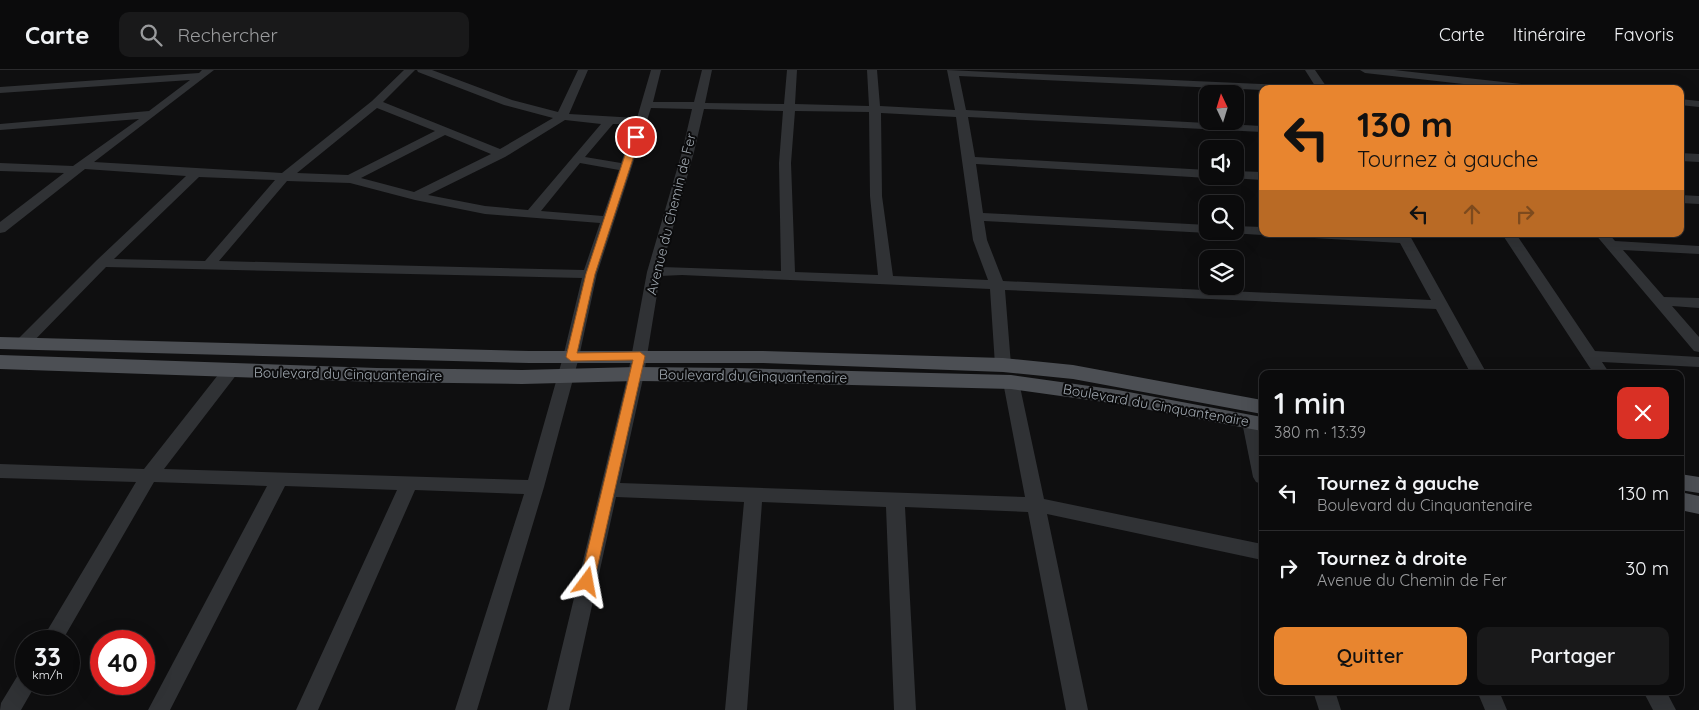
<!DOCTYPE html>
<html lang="fr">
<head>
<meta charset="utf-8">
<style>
	:root { --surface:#0b0b0c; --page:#19191a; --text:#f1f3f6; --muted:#9a9b9d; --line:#2b2b2d; --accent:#e8852f }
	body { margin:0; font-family:Quicksand,sans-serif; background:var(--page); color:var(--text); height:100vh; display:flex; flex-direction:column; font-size:19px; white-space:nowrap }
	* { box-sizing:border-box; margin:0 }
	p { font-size:16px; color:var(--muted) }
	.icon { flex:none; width:28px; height:28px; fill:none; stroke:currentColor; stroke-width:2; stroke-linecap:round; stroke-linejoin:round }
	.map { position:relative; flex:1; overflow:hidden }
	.side { position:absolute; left:1259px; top:300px; width:425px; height:325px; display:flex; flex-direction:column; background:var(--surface); border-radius:10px; box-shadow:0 5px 20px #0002,0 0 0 1px var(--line) }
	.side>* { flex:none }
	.hud { position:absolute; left:1259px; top:15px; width:425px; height:152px; border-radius:10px; box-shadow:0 5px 20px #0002,0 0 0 1px var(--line); background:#e8852f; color:#111; overflow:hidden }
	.needle { width:32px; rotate:356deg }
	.buttons { position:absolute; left:1199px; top:15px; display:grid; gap:10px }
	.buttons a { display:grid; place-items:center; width:45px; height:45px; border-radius:10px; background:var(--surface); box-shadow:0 5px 20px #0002,0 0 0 1px var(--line); font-size:25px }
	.speed { position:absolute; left:15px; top:560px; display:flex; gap:10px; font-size:25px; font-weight:700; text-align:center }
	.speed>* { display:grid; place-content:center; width:65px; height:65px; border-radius:50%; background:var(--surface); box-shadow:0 5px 20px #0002,0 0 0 1px var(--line); line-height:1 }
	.speed small { font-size:12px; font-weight:400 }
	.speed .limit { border:8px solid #d22; background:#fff; color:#111 }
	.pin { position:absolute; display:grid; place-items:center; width:42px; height:42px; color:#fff; margin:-21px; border:2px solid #fff; border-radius:50%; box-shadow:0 1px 5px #0007 }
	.me { position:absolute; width:55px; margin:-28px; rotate:13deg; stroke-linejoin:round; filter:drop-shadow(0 0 4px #0008) }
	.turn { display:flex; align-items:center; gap:18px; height:105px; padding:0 15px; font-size:22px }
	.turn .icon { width:65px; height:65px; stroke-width:2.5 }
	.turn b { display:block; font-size:35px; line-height:42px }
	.lanes { display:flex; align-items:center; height:48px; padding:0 15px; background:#0003; justify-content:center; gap:25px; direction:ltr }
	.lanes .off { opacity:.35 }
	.round { display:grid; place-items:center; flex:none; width:52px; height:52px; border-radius:10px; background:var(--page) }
	.overview { display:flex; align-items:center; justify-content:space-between; height:85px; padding:0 15px }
	h1 { font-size:30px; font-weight:600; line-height:38px }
	.primary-button { display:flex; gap:10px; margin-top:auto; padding:10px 15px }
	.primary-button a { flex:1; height:58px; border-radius:10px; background:var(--accent); color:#111; font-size:20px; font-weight:600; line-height:58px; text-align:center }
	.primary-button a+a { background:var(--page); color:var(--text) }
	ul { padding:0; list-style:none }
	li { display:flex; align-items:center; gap:15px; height:75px; padding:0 15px; border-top:1px solid var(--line) }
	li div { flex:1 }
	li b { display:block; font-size:19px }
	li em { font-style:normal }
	header { display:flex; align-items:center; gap:30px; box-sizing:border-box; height:70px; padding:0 25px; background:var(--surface); border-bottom:1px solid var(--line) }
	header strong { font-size:24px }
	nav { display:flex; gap:28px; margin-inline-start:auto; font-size:18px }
	.search { width:350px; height:45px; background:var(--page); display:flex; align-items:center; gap:12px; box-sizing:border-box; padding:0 18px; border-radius:10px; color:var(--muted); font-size:19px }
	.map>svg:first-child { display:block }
</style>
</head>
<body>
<header>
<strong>Carte</strong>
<div class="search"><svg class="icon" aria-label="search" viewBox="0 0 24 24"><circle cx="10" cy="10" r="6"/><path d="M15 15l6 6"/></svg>Rechercher</div>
<nav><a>Carte</a><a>Itinéraire</a><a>Favoris</a></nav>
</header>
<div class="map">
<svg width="1699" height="640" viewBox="0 0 1699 640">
	<rect width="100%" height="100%" fill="#0f0f10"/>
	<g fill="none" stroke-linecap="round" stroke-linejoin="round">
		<!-- minor -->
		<g fill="#303235" fill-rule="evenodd">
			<path d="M 202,0 L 214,0 L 94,92 L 282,103 L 372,31 L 404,0 L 415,0 L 383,32 L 500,79 L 553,48 L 504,35 L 418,2 L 417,0 L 432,0 L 512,30 L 558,42 L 578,0 L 588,0 L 569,44 L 637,48 L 651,0 L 661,0 L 653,32 L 694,32 L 702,0 L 712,0 L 705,33 L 784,34 L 787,0 L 797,0 L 795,34 L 869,36 L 867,0 L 877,0 L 880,36 L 955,40 L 947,0 L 1303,16 L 1308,19 L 1262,19 L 1262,20 L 959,6 L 966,40 L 1262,56 L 1262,62 L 968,47 L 975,87 L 1208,100 L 1208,106 L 1213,106 L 1208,108 L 976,94 L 983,143 L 1208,155 L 1208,161 L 1213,161 L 1208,163 L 984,151 L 987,170 L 1003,211 L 1431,230 L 1400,173 L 1314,168 L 1307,164 L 1409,164 L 1487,304 L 1471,304 L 1436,239 L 1005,220 L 1011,295 L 1009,299 L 1003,300 L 997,299 L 995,295 L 990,219 L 682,205 L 660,206 L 644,304 L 620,413 L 1025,427 L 1003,312 L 1005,308 L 1011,306 L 1017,308 L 1019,312 L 1044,429 L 1262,474 L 1262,490 L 1047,444 L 1088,640 L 1066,640 L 1028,442 L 905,437 L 916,640 L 894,640 L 886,437 L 762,432 L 747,640 L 725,640 L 744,432 L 616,427 L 569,640 L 547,640 L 628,304 L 647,202 L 682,82 L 692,39 L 651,38 L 597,204 L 579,287 L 544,417 L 477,640 L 455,640 L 524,424 L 415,420 L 318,640 L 296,640 L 397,420 L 285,416 L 170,640 L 148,640 L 267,416 L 154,412 L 62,571 L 41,571 L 136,412 L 0,408 L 0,394 L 144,399 L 225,296 L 231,295 L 237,296 L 239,300 L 237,304 L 164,399 L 528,410 L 563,287 L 582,208 L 106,197 L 28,277 L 18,277 L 15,273 L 18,269 L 97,190 L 186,106 L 85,99 L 5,162 L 0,163 L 0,152 L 64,103 L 0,101 L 0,93 L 73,96 L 139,49 L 0,60 L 0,54 L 149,41 L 190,10 L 0,23 L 0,17 L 199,3 ZM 377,38 L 435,61 L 348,105 L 297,103 ZM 704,39 L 783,41 L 779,93 L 781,201 L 662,197 L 694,82 ZM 795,41 L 869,42 L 870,126 L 878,205 L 795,202 L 791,93 ZM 881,43 L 956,47 L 973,170 L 988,210 L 893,206 L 882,126 ZM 565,50 L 601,54 L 528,140 L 485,136 L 428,125 L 505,87 ZM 613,54 L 635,54 L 621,93 L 585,87 ZM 445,65 L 491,84 L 414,122 L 361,108 ZM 580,93 L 619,100 L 603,146 L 541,141 ZM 199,107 L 275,110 L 205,191 L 114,189 ZM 287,111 L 350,113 L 415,130 L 485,144 L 600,153 L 584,200 L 219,191 Z"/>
			<polygon points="1305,0 1315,0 1328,19 1317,19"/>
			<polygon points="1360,0 1394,0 1540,16 1545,19 1508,19 1365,3"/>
			<polygon points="1680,29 1699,31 1699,37 1680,35"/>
			<polygon points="1680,83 1699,84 1699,92 1680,91"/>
			<polygon points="1235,101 1262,102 1262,110 1231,108 1230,106 1235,106"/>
			<polygon points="1680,125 1699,126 1699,134 1680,133"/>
			<polygon points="1235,156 1262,157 1262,164 1267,164 1262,165 1230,163 1229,161 1235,161"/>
			<polygon points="1502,164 1516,164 1595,281 1699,287 1699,297 1602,292 1610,304 1594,304"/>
			<polygon points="1595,164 1609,164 1615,171 1699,176 1699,184 1623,180 1664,227 1699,228 1699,238 1672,236 1699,267 1699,282 1694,281"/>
			<path d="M 1250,346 L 1256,348 C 1266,365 1265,395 1262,414 L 1256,412 L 1253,407 L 1242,352 L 1244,348 Z"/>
			<polygon points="26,602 26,614 36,614 21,640 0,640 1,633 18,605"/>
			<polygon points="1313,621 1335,621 1341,640 1319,640"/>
			<polygon points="1477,621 1499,621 1507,640 1485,640"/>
			<polygon points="1643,621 1666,621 1676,640 1653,640"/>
		</g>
		<!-- major -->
		<g fill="#4c4f54" fill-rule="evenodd">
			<polygon points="0,267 529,281 763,281 1003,288 1073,295 1262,330 1262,344 1073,309 1003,302 763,293 529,293 0,279"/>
			<polygon points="0,285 377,298 522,300 636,297 734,298 1011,305 1118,320 1262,347 1262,361 1118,334 1011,319 734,312 636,311 522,314 377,312 0,299"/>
			<polygon points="1680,404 1699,407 1699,423 1680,420"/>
			<polygon points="1680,422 1699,426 1699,444 1680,440"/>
		</g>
	</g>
	<!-- route -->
	<polygon fill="#e8852f" stroke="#97561f" points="636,64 640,67 595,204 577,283 640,282 645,286 594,512 592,516 587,517 582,516 580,512 633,290 571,291 566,287 586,204 631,67"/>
	<g text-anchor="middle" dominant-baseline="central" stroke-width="4" stroke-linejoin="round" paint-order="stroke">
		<!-- street labels -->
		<g font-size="14" fill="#a1a9b1" stroke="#0a0a0b">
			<text transform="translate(671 144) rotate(-76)">Avenue du Chemin de Fer</text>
			<text transform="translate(348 304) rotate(1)">Boulevard du Cinquantenaire</text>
			<text transform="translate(753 306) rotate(1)">Boulevard du Cinquantenaire</text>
			<text transform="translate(1156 335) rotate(10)">Boulevard du Cinquantenaire</text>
		</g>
	</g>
</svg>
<div class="buttons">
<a><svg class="needle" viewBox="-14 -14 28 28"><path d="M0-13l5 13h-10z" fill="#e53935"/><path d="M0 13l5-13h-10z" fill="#9a9b9d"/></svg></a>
<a><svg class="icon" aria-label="sound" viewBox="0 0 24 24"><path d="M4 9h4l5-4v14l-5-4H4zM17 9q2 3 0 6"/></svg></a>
<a><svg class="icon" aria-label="search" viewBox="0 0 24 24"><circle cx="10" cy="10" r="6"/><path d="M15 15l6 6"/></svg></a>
<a><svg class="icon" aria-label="layers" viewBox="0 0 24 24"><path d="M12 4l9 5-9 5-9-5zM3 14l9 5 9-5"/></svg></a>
</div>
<div class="speed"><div>33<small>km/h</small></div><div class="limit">40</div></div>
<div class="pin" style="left:636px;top:67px;background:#d93025"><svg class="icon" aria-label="arrive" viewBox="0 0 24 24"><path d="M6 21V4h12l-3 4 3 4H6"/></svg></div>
<svg class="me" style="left:587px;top:512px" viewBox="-20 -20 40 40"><path d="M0-17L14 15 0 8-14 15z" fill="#e8852f" stroke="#fff" stroke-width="4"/></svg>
<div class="hud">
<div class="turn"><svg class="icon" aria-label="left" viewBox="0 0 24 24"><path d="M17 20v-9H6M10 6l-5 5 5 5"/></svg><div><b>130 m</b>Tournez à gauche</div></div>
<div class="lanes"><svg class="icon" aria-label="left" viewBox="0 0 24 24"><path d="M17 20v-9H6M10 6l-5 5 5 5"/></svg><svg class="icon off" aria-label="ahead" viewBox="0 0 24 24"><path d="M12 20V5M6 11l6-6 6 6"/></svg><svg class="icon off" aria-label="right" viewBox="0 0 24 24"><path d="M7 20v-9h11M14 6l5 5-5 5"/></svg></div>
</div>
<section class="side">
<div class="overview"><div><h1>1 min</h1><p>380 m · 13:39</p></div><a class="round" style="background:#d93025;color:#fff"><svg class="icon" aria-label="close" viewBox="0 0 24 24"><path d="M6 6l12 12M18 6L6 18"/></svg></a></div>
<ul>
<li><svg class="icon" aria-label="left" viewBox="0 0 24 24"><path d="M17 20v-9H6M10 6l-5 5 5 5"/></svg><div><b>Tournez à gauche</b><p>Boulevard du Cinquantenaire</p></div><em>130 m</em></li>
<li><svg class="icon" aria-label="right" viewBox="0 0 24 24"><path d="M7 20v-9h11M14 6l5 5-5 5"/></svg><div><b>Tournez à droite</b><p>Avenue du Chemin de Fer</p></div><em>30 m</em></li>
</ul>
<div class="primary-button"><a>Quitter</a><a>Partager</a></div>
</section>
</div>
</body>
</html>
